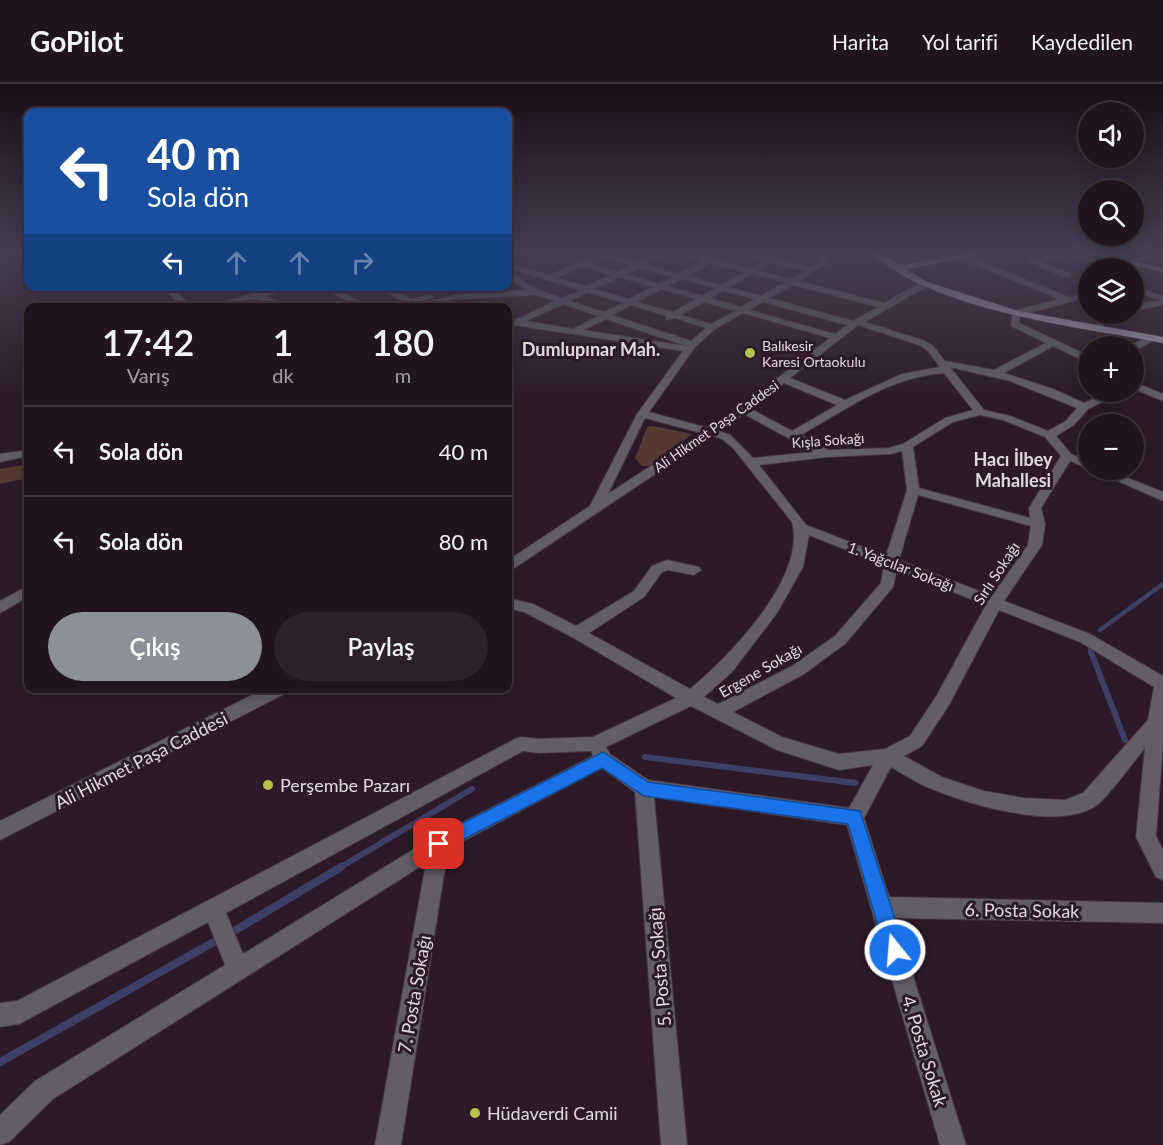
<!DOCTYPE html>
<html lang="tr">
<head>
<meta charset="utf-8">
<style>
	:root { --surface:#22141e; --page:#2e212b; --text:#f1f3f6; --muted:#a29ea4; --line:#3f333c; --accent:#8c9099 }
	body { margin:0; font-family:Lato,sans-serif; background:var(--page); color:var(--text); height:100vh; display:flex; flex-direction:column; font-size:22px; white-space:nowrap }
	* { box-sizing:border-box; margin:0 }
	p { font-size:20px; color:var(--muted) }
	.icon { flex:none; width:33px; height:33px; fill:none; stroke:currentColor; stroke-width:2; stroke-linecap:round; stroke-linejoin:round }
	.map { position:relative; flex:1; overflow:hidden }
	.drawer { position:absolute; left:24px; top:219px; width:488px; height:390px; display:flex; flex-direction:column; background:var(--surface); border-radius:12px; box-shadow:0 3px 15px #0003,0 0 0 2px var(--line) }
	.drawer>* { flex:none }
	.guide { position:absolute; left:24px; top:24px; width:488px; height:183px; border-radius:12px; box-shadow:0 3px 15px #0003,0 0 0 2px var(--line); background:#1a4fa0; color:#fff; overflow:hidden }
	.buttons { position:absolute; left:1078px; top:18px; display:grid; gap:12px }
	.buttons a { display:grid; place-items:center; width:66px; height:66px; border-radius:50%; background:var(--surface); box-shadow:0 3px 15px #0003,0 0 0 2px var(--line); font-size:30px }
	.pin { position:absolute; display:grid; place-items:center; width:51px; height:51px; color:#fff; margin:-26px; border-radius:12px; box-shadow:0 3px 9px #0006 }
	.me { position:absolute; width:66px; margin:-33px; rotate:343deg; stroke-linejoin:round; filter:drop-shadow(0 0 4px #0008) }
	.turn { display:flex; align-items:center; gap:21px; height:126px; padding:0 24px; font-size:27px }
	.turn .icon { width:78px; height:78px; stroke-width:2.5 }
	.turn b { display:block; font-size:42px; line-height:51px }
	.lanes { display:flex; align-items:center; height:57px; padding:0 24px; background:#0003; justify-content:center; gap:30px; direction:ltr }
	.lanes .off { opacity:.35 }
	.eta { display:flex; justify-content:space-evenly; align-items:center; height:102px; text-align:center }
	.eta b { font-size:36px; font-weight:600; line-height:42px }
	.primary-button { display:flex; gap:12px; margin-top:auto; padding:12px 24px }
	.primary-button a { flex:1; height:69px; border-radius:36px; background:var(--accent); color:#fff; font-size:24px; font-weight:600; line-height:69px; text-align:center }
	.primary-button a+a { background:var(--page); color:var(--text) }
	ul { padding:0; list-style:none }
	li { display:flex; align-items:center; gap:18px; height:90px; padding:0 24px; border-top:2px solid var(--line) }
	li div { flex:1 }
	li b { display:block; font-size:22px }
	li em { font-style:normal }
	header { display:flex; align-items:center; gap:36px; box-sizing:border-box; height:84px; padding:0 30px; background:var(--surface); border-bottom:2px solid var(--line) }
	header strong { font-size:28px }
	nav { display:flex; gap:33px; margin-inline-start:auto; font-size:21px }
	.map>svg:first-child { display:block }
</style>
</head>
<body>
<header>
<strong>GoPilot</strong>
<nav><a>Harita</a><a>Yol tarifi</a><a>Kaydedilen</a></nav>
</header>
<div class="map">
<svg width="1163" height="1061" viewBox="0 0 1163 1061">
	<rect width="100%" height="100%" fill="#2d1a28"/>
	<!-- green -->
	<g fill="#553933">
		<polygon points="653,342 692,350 651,382 642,382 635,374 647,343"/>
		<polygon points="28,380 28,394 0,400 0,385"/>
	</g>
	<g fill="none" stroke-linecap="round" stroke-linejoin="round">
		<!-- stream-far2 -->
		<g stroke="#3e3f67" stroke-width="4.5">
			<polyline points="1100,546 1163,500"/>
			<polyline points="1090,564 1091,569"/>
		</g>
		<!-- stream-far1 -->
		<g stroke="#3e3f67" stroke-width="6">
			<polyline points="1091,568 1125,656"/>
			<polyline points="645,673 856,699"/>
			<polyline points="339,784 472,705"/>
		</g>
		<!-- stream -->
		<g stroke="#3e3f67" stroke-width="8">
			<polyline points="229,850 341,783"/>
			<polyline points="0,978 221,854"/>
		</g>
		<defs>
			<g id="minor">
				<path d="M 594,170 L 606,170 L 637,178 L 656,170 L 665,170 L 645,180 L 679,190 L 703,177 L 681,170 L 713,173 L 716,176 L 750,185 L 765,177 L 743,170 L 755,170 L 812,183 L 820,177 L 816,170 L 824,170 L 827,179 L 799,197 L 884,219 L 921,198 L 927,198 L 927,202 L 865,238 L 925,257 L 933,262 L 945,277 L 994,286 L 1046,259 L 1011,242 L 1013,227 L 1059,215 L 961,175 L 961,171 L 967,171 L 1068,213 L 1089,208 L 1089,213 L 1020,231 L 1019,239 L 1089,272 L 1089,279 L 1053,262 L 1004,289 L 1053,305 L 1084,319 L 1110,308 L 1122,308 L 1088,325 L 1074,341 L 1056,352 L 1071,370 L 1089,377 L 1089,385 L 1070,377 L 1041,424 L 1045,440 L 1042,461 L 1004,517 L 1090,550 L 1163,592 L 1163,660 L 1156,752 L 1163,766 L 1163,796 L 1156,793 L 1136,753 L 1145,664 C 1133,678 1110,711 1097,721 C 1060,748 971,721 932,705 C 918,700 904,690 891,683 L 864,734 L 889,813 L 1163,819 L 1163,839 L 895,834 L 966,1061 L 940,1061 L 847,741 L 654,713 L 687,1061 L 661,1061 L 635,708 L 602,684 L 448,765 L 401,1061 L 375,1061 L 426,779 L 53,1015 L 9,1058 L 0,1061 L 0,1031 L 35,997 L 225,881 L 208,838 L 19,940 L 0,943 L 0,919 L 17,917 L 515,655 L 521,653 L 539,655 L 593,653 L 676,614 L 572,553 L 524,528 L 507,524 L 507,514 L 533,520 L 576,542 L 634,507 L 652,482 L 667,476 L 699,483 L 701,486 L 694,491 L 668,486 L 662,488 L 644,513 L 589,549 L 690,605 C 729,573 807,493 792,438 L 733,364 L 722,355 L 712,352 L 507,489 L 507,477 L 590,422 L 637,330 L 683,267 L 507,240 L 507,234 L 516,236 L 555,217 L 535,211 L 455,215 L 435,220 L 431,217 L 455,211 L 527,206 L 509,195 L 507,179 L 549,191 L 591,174 L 595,176 L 589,180 L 617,188 L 631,181 ZM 772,178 L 806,187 L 791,195 L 758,187 ZM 711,179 L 745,188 L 721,201 L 687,192 ZM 582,182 L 611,191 L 586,202 L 557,194 ZM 639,184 L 673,193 L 659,200 L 625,190 ZM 512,185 L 580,206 L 562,214 C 545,208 520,202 512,185 ZM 752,190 L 785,198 L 761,212 L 729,203 ZM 619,193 L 653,203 L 629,215 L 594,205 ZM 681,195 L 715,204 L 702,212 L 667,202 ZM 793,201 L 878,223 L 853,237 L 769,214 ZM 661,205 L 696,215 L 673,228 L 637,218 ZM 723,207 L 755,215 L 741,223 L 710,214 ZM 588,208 L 623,219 L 604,228 L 570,217 ZM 704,218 L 735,227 L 711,240 L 681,231 ZM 763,218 L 847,241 L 835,250 L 749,226 ZM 563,220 L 598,232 L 573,245 L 526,237 ZM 631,221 L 666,232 L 666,236 L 675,234 L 706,244 L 691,257 L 612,231 ZM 743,229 L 830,254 L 740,323 L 708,344 L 649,328 L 695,263 L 715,245 ZM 606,235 L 686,262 L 583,246 ZM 858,241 L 919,261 L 927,266 L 940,283 L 902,290 L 845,316 L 790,294 ZM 950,283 L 1010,297 L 1077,324 L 1066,337 L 1048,347 L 1010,332 L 984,326 ZM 944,289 L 973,326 L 945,334 L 903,360 L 889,364 L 829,366 L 801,351 C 847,325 889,293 944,289 ZM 784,299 L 837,321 L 792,347 L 751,325 ZM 744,330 L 814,368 L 753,374 L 730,351 L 719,347 ZM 980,331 L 1003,336 L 1045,353 L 1061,372 L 1029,424 L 1030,434 L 919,404 L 913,363 L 953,338 ZM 645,334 L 701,349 L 608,410 ZM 902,367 L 907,406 L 886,472 L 806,441 L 759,381 L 827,373 L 890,370 ZM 918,411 L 1031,442 L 1028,461 L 992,512 L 899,476 ZM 809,451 L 884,481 L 881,499 L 835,552 L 792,582 L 718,620 L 704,613 L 732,588 L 777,529 L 803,483 ZM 897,486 L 986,521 L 937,611 L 910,652 L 885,665 L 839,670 L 782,653 L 733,628 L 804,590 L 845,560 L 893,503 ZM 999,526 L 1080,558 L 1154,603 L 1148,636 L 1083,709 L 1065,716 L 1023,714 L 984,707 L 942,693 L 904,672 L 922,662 L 949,621 ZM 691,622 L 777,666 L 839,686 L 873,681 L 849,724 L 648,696 L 610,670 L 606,663 ZM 523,667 L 539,669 L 591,667 L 593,672 L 432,754 L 243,870 L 226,829 Z"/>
				<polygon points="1056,170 1068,170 1039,178 1070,189 1070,193 1064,193 1027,178"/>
				<polygon points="1144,170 1153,170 1139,178 1138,186 1134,188 1134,184 1130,184 1131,177"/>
				<polygon points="161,202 173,205 197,202 177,209 194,224 184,224"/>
				<path d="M 244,202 L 253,202 L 259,209 L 285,202 L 301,202 L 265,212 L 291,224 C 277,224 262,214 254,215 C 236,216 220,224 201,224 L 252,210 Z"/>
				<polygon points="320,202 331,202 372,224 360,224"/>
				<polygon points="373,202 385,202 412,215 430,211 434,213 411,221"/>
				<polygon points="1134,203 1163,212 1163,221 1134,227 1134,221 1159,216 1134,208"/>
				<polygon points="1112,230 1124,230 1104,237 1103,248 1097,248 1097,234"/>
				<polygon points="1149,252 1157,254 1137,266 1134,267 1134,262 1130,262"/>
				<polygon points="1134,298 1163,310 1163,317 1134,305"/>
				<polygon points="28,366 28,372 0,378 0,370"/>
				<polygon points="1093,386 1108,386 1163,408 1163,417"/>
				<polygon points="28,502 28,513 0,529 0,517"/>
				<polygon points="266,604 290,604 288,608 0,756 0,737"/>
			</g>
			<g id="major">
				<path d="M 873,170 L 882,170 L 900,181 L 968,170 L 984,170 L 906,185 L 927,198 L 1018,227 L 1163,253 L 1163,259 C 1079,243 936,227 873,170 Z"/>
				<polygon points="1090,170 1103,170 1163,184 1163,188"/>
			</g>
		</defs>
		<!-- minor casing -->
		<use href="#minor" stroke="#473442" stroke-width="2"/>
		<!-- major casing -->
		<use href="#major" stroke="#473442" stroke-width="2"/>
		<!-- minor -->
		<use href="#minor" fill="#625d67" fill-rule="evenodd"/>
		<!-- major -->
		<use href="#major" fill="#a499ae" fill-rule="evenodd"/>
	</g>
	<!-- sky -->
	<linearGradient id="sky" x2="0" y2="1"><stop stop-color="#190e16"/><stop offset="0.53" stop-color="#463e53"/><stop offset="1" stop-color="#463e53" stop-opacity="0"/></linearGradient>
	<rect width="1163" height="318" fill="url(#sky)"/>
	<!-- route -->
	<polygon fill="#1a73e8" stroke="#114b97" stroke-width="1.5" points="603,668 648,698 860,727 905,866 902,873 895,876 888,873 885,866 848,740 644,712 602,684 445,765 439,768 433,765 430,760 433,754"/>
	<!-- markers -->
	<g fill="#b6c149" stroke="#2d1a28" stroke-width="2">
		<circle cx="750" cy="269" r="6"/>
		<circle cx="268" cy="701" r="6"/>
		<circle cx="475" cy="1029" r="6"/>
	</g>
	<g text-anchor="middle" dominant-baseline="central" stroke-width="6" stroke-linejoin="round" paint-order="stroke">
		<!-- far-poi labels -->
		<g font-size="14" fill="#e4d7e0" stroke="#2d1a28" text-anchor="start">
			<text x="762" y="261">Balıkesir<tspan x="762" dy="16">Karesi Ortaokulu</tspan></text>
		</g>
		<!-- far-street labels -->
		<g font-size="14" fill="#e4d7e0" stroke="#2d1a28">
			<text transform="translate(716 342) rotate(-35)">Ali Hikmet Paşa Caddesi</text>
			<text transform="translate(828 356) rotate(-4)">Kışla Sokağı</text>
		</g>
		<!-- street labels -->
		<g font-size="15" fill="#e4d7e0" stroke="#2d1a28">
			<text transform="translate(901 482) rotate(21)">1. Yağcılar Sokağı</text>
			<text transform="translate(996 489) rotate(-57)">Sırlı Sokağı</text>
			<text transform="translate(760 586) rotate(-30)">Ergene Sokağı</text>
		</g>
		<!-- far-district labels -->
		<g font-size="18" font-weight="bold" fill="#e4d7e0" stroke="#2d1a28">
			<text x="591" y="265">Dumlupınar Mah.</text>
			<text x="1013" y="375">Hacı İlbey<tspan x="1013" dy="21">Mahallesi</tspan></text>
		</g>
		<!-- near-street labels -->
		<g font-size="18" fill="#e4d7e0" stroke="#2d1a28">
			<text transform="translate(141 676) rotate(-27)">Ali Hikmet Paşa Caddesi</text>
			<text transform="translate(1022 826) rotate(1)">6. Posta Sokak</text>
			<text transform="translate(659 883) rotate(-95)">5. Posta Sokağı</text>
			<text transform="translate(414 910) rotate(-80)">7. Posta Sokağı</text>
			<text transform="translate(925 967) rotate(73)">4. Posta Sokak</text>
		</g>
		<!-- near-poi labels -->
		<g font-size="18" fill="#e4d7e0" stroke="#2d1a28" text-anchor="start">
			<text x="280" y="701">Perşembe Pazarı</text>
			<text x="487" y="1029">Hüdaverdi Camii</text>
		</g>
	</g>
</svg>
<div class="buttons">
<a><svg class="icon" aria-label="sound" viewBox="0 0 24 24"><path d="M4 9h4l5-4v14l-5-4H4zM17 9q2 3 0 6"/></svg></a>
<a><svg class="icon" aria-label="search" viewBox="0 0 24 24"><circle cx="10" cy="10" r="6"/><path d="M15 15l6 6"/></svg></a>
<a><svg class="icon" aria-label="layers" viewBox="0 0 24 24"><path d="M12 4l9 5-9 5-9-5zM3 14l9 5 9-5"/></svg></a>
<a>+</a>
<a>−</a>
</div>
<div class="pin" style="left:439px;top:760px;background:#d93025"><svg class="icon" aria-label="arrive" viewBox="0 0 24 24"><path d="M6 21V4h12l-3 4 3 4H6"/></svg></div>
<svg class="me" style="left:895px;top:866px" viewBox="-20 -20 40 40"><circle r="17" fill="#1a73e8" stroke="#fff" stroke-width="3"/><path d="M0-11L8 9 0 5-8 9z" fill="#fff"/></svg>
<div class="guide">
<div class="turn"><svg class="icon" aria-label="left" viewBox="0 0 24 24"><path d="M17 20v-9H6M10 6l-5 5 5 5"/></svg><div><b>40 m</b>Sola dön</div></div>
<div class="lanes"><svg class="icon" aria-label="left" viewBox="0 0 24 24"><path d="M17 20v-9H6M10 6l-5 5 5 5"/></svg><svg class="icon off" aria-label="ahead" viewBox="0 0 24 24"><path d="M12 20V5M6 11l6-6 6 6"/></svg><svg class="icon off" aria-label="ahead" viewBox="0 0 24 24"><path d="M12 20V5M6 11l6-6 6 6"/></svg><svg class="icon off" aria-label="right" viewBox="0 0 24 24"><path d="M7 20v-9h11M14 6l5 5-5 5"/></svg></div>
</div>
<section class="drawer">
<div class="eta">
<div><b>17:42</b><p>Varış</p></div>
<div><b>1</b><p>dk</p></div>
<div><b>180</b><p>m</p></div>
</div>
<ul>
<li><svg class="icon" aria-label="left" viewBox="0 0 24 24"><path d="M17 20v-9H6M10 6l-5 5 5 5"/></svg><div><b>Sola dön</b></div><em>40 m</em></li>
<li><svg class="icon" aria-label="left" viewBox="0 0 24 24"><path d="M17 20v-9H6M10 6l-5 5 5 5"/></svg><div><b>Sola dön</b></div><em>80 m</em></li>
</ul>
<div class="primary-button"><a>Çıkış</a><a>Paylaş</a></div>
</section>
</div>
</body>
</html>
